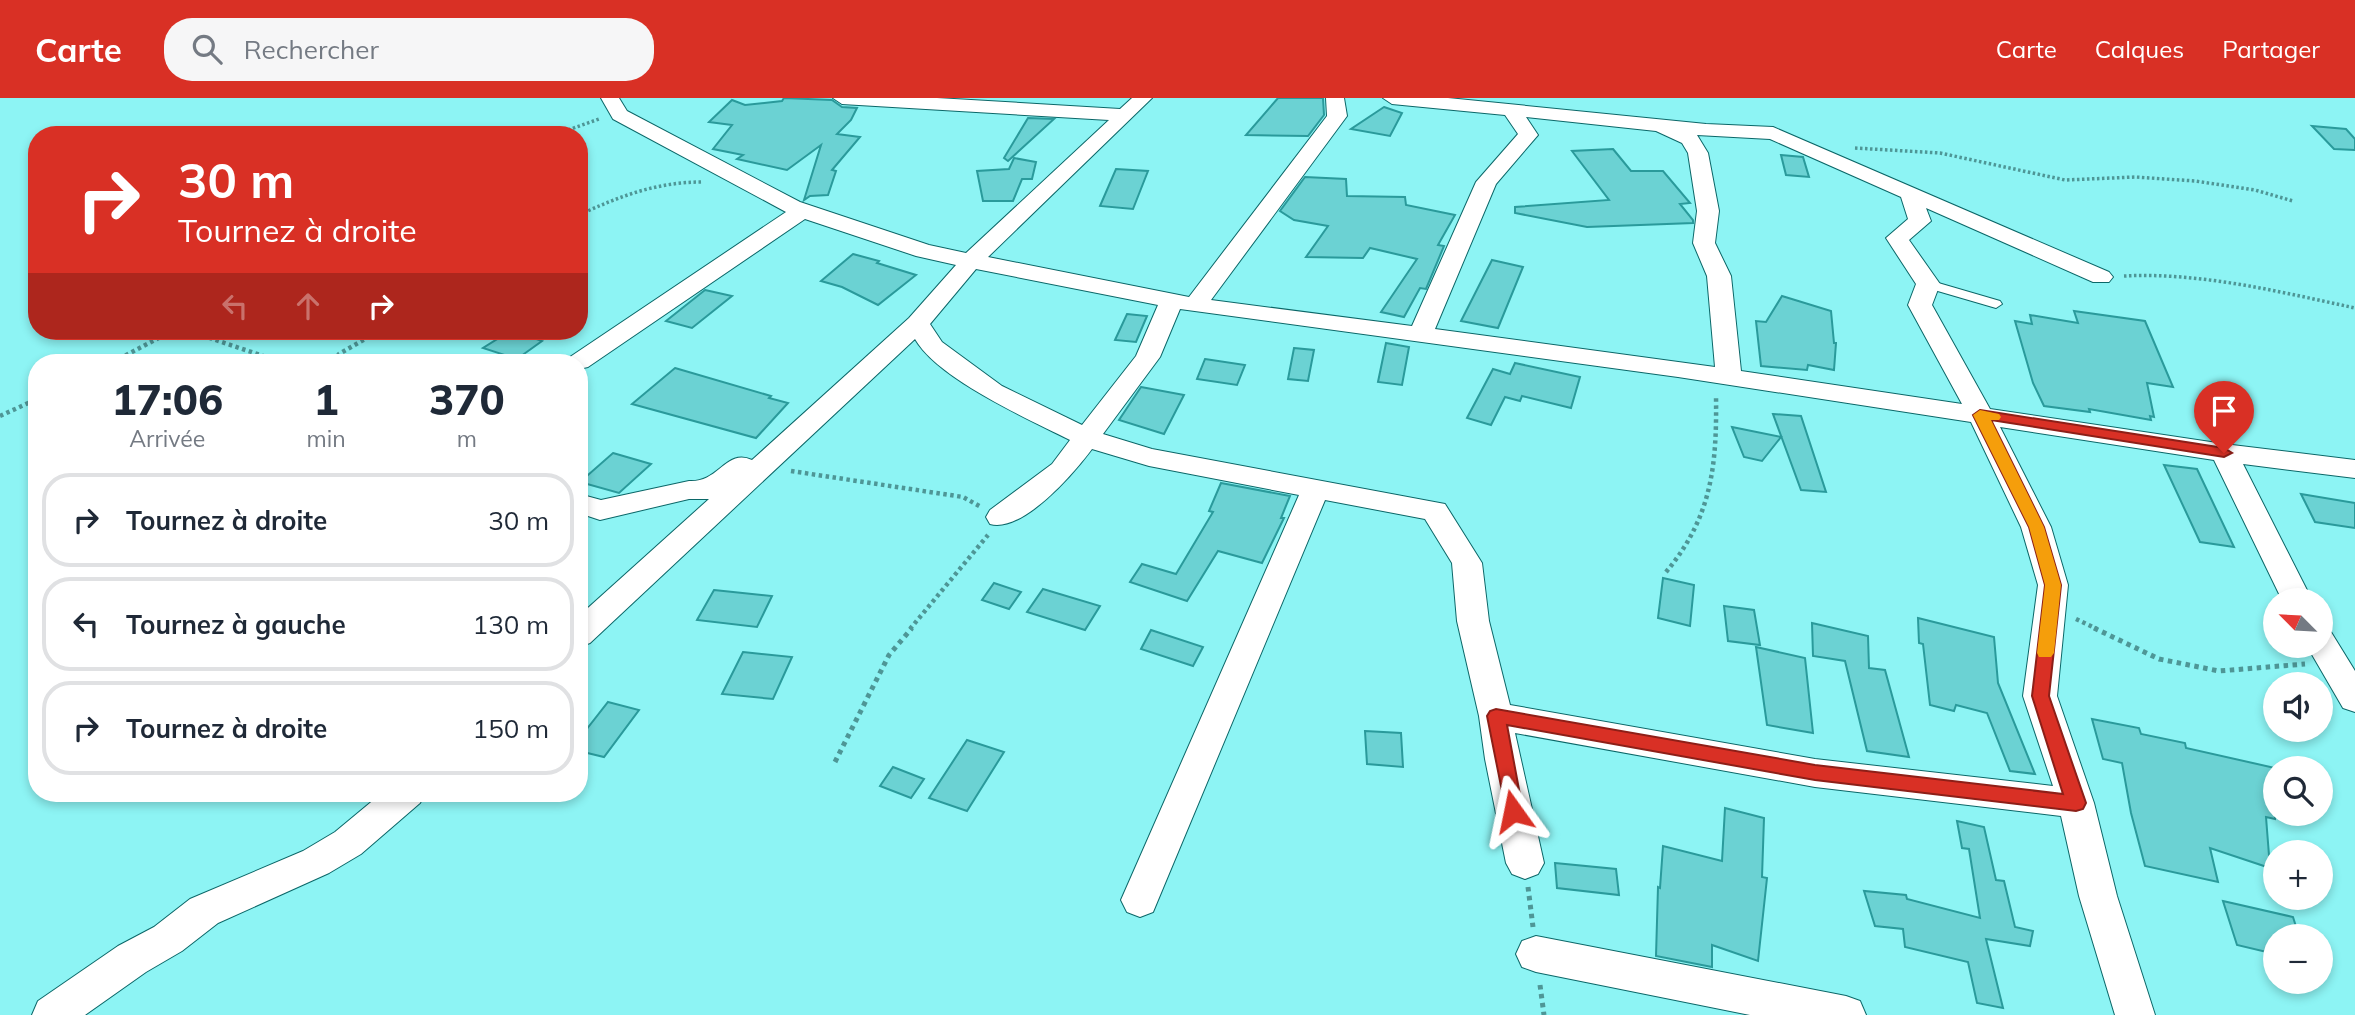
<!DOCTYPE html>
<html lang="fr">
<head>
<meta charset="utf-8">
<style>
	:root { --surface:#fff; --page:#f6f6f7; --text:#1f2937; --muted:#747a83; --line:#e0e1e3; --accent:#d93025 }
	body { margin:0; font-family:Mulish,sans-serif; background:var(--page); color:var(--text); height:100vh; display:flex; flex-direction:column; font-size:26px; white-space:nowrap }
	* { box-sizing:border-box; margin:0 }
	p { font-size:23px; color:var(--muted) }
	.icon { flex:none; width:38px; height:38px; fill:none; stroke:currentColor; stroke-width:2; stroke-linecap:round; stroke-linejoin:round }
	.map { position:relative; flex:1; overflow:hidden }
	.details { position:absolute; left:28px; top:256px; width:560px; height:448px; display:flex; flex-direction:column; background:var(--surface); border-radius:28px; box-shadow:0 4px 10px #0003 }
	.details>* { flex:none }
	.guide { position:absolute; left:28px; top:28px; width:560px; height:214px; border-radius:28px; box-shadow:0 4px 10px #0003; background:#d93025; color:#fff; overflow:hidden }
	.needle { width:46px; rotate:294deg }
	.fabs { position:absolute; left:2263px; top:490px; display:grid; gap:14px }
	.fabs a { display:grid; place-items:center; width:70px; height:70px; border-radius:50%; background:var(--surface); box-shadow:0 4px 10px #0003; font-size:35px }
	.pin { position:absolute; display:grid; place-items:center; width:60px; height:60px; color:#fff; margin:-72px -30px; border-radius:50% 50% 50% 0; rotate:-45deg; box-shadow:0 0 7px #0007 }
	.pin .icon { rotate:45deg }
	.me { position:absolute; width:77px; margin:-38px; rotate:348deg; stroke-linejoin:round; filter:drop-shadow(0 0 5px #0008) }
	.turn { display:flex; align-items:center; gap:24px; height:147px; padding:0 35px; font-size:32px }
	.turn .icon { width:91px; height:91px; stroke-width:2.5 }
	.turn b { display:block; font-size:49px; line-height:60px }
	.lanes { display:flex; align-items:center; height:66px; padding:0 35px; background:#0003; justify-content:center; gap:35px; direction:ltr }
	.lanes .off { opacity:.35 }
	.eta { display:flex; justify-content:space-evenly; align-items:center; height:119px; text-align:center }
	.eta b { font-size:42px; font-weight:800; line-height:49px }
	ul { padding:0; list-style:none }
	li { display:flex; align-items:center; gap:21px; height:94px; margin:0 14px 10px; padding:0 21px; border:4px solid var(--line); border-radius:28px }
	li div { flex:1 }
	li b { display:block; font-size:26px }
	li em { font-style:normal }
	header { display:flex; align-items:center; gap:42px; box-sizing:border-box; height:98px; padding:0 35px; background:var(--accent); color:#fff }
	header strong { font-size:33px }
	nav { display:flex; gap:38px; margin-inline-start:auto; font-size:24px }
	.search { width:490px; height:63px; background:var(--page); display:flex; align-items:center; gap:18px; box-sizing:border-box; padding:0 24px; border-radius:28px; color:var(--muted); font-size:26px }
	.map>svg:first-child { display:block }
</style>
</head>
<body>
<header>
<strong>Carte</strong>
<div class="search"><svg class="icon" aria-label="search" viewBox="0 0 24 24"><circle cx="10" cy="10" r="6"/><path d="M15 15l6 6"/></svg>Rechercher</div>
<nav><a>Carte</a><a>Calques</a><a>Partager</a></nav>
</header>
<div class="map">
<svg width="2355" height="917" viewBox="0 0 2355 917">
	<rect width="100%" height="100%" fill="#8df4f4"/>
	<!-- building -->
	<g fill="#6bd2d3" stroke="#2a9a9b" stroke-width="2">
		<polygon points="784,0 832,2 842,9 857,10 851,22 837,36 860,39 832,72 836,73 828,97 810,98 804,102 821,47 787,72 737,61 743,57 713,51 732,27 709,24 732,2 745,7 782,3"/>
		<polygon points="1278,0 1323,0 1324,17 1308,38 1246,37"/>
		<polygon points="1384,9 1402,15 1390,38 1351,31"/>
		<polygon points="1028,20 1054,21 1008,63 1004,60"/>
		<polygon points="2312,28 2346,31 2355,41 2355,52 2334,51"/>
		<polygon points="1613,51 1631,73 1663,73 1690,105 1680,106 1693,122 1693,125 1587,129 1515,115 1515,109 1609,102 1572,53"/>
		<polygon points="1781,57 1803,59 1809,79 1786,77"/>
		<polygon points="1014,60 1036,64 1032,81 1022,81 1013,103 983,103 977,73 1009,71"/>
		<polygon points="1116,71 1148,73 1133,111 1100,108"/>
		<polygon points="1305,79 1346,81 1347,98 1405,99 1406,107 1455,117 1438,147 1444,148 1426,191 1420,190 1404,219 1381,214 1417,161 1370,150 1363,160 1306,159 1328,128 1294,122 1280,113"/>
		<polygon points="853,156 879,163 877,165 916,177 878,207 842,189 821,183"/>
		<polygon points="1492,162 1523,169 1498,230 1461,223"/>
		<polygon points="705,192 732,198 692,230 666,223"/>
		<polygon points="1782,198 1831,213 1834,245 1836,245 1834,272 1808,267 1807,272 1761,268 1756,223 1766,224"/>
		<polygon points="2074,213 2145,223 2173,289 2147,285 2154,319 2150,318 2151,322 2089,311 2090,314 2044,308 2033,285 2015,223 2032,226 2030,217 2078,225"/>
		<polygon points="1127,216 1147,218 1136,244 1115,242"/>
		<polygon points="510,233 514,233 542,243 517,261 483,250"/>
		<polygon points="1386,245 1409,249 1402,287 1378,284"/>
		<polygon points="1294,250 1314,252 1308,283 1288,281"/>
		<polygon points="1205,261 1245,267 1237,287 1197,281"/>
		<polygon points="1515,265 1580,279 1571,310 1522,298 1520,303 1505,299 1491,327 1467,320 1493,271 1510,276"/>
		<polygon points="675,270 771,298 769,300 788,305 756,340 632,306"/>
		<polygon points="1141,289 1184,297 1164,336 1119,322"/>
		<polygon points="1773,316 1801,318 1826,394 1801,392"/>
		<polygon points="1732,329 1781,339 1762,363 1744,359"/>
		<polygon points="613,355 651,366 619,395 580,384"/>
		<polygon points="2164,367 2197,371 2234,449 2200,444"/>
		<polygon points="1221,385 1290,398 1281,420 1284,420 1262,465 1218,453 1187,503 1130,484 1142,466 1176,476 1213,414 1209,413"/>
		<polygon points="2301,396 2355,405 2355,430 2315,424"/>
		<polygon points="1663,480 1694,487 1690,528 1658,520"/>
		<polygon points="994,485 1021,494 1009,511 982,502"/>
		<polygon points="1043,491 1100,508 1085,532 1027,514"/>
		<polygon points="714,492 772,498 757,529 697,522"/>
		<polygon points="1724,508 1754,512 1760,547 1728,543"/>
		<polygon points="1918,520 1994,539 1998,585 2035,676 2010,673 1987,615 1956,607 1954,613 1930,607 1923,546 1919,545"/>
		<polygon points="1812,525 1868,538 1869,570 1885,572 1909,659 1867,653 1845,563 1813,558"/>
		<polygon points="1151,532 1203,549 1193,568 1141,551"/>
		<polygon points="1756,549 1805,560 1813,635 1767,627"/>
		<polygon points="743,554 792,559 773,601 722,596"/>
		<polygon points="608,604 639,612 604,659 579,653 579,641"/>
		<polygon points="2092,621 2139,630 2141,636 2185,645 2186,650 2275,670 2275,721 2266,719 2270,770 2210,750 2218,784 2145,768 2131,715 2122,665 2103,661"/>
		<polygon points="1365,633 1401,635 1403,669 1367,666"/>
		<polygon points="967,642 1004,654 967,713 929,700"/>
		<polygon points="893,669 924,681 911,700 880,688"/>
		<polygon points="1725,710 1764,720 1762,779 1767,780 1758,863 1712,847 1712,869 1656,858 1658,789 1660,790 1663,748 1722,763"/>
		<polygon points="1957,723 1984,729 1996,782 2004,783 2015,829 2033,833 2030,848 1986,841 2003,910 1977,905 1968,864 1905,849 1903,831 1875,828 1864,793 1906,797 1907,801 1980,820 1969,751 1962,750"/>
		<polygon points="1555,765 1616,771 1619,797 1557,790"/>
		<polygon points="2223,803 2293,819 2299,838 2275,838 2275,856 2237,847"/>
	</g>
	<g fill="none" stroke-linecap="round" stroke-linejoin="round">
		<defs>
			<polygon id="lane" points="1928,182 2000,203 2002,206 1996,210 1924,189 1924,183"/>
			<g id="street">
				<path d="M 601,0 L 619,0 L 627,13 L 800,104 L 929,147 L 966,155 L 1109,22 L 842,6 L 833,0 L 937,0 L 1120,11 L 1132,0 L 1152,0 L 988,159 L 1189,199 L 1327,18 L 1326,0 L 1344,0 L 1347,18 L 1211,202 L 1412,228 L 1476,84 L 1518,36 L 1505,17 L 1392,6 L 1383,0 L 1448,0 L 1706,26 L 1773,29 L 2109,174 L 2113,179 L 2109,184 L 2093,184 L 1926,110 L 1931,123 L 1909,142 L 1940,186 L 1932,207 L 1990,311 L 2224,346 L 2355,362 L 2355,380 L 2243,366 L 2312,502 L 2282,502 L 2214,362 L 2000,329 L 2051,429 L 2068,487 L 2057,598 L 2094,705 L 2117,798 L 2155,917 L 2115,917 L 2079,798 L 2061,718 L 1815,689 L 1515,635 L 1544,765 L 1538,776 L 1525,781 L 1512,776 L 1506,765 L 1485,661 L 1479,618 L 1457,523 L 1452,465 L 1425,421 L 1325,402 L 1153,814 L 1140,819 L 1127,814 L 1121,802 L 1299,397 L 1149,368 L 1092,351 C 1074,375 1023,435 990,426 L 986,419 L 990,412 L 1052,366 L 1070,342 C 1028,321 938,281 915,241 L 590,545 L 579,549 L 579,518 L 709,401 L 689,401 L 600,422 L 579,415 L 579,396 L 601,402 L 689,383 C 719,385 726,350 752,362 L 909,220 L 956,167 L 916,158 L 805,121 L 588,269 L 579,271 L 579,264 L 567,264 L 570,259 L 786,114 L 613,21 ZM 1526,19 L 1656,33 L 1682,45 L 1688,55 L 1697,113 L 1693,145 L 1707,178 L 1715,269 L 1435,231 L 1496,86 L 1538,37 ZM 1697,37 L 1770,41 L 1901,99 L 1908,121 L 1886,140 L 1916,186 L 1908,207 L 1962,306 L 1741,273 L 1731,178 L 1715,145 L 1719,113 L 1708,55 ZM 976,171 L 1158,207 L 1136,258 L 1082,327 L 1002,288 L 942,244 L 930,226 ZM 1180,211 L 1678,279 L 1971,324 L 2021,429 L 2038,487 L 2023,598 L 2053,688 L 1815,661 L 1510,607 L 1489,523 L 1482,465 L 1445,406 L 1152,351 L 1103,336 L 1160,259 Z"/>
				<polygon points="2320,530 2331,534 2355,573 2355,614 2343,610 2307,548 2320,548"/>
				<polygon points="382,695 425,695 420,705 361,756 329,775 218,825 182,853 146,874 85,917 32,917 38,903 118,848 154,829 190,801 303,753 335,734"/>
				<polygon points="1536,838 1846,898 1860,903 1866,917 1750,917 1536,874 1522,869 1516,856 1522,843"/>
			</g>
		</defs>
		<!-- lane casing -->
		<use href="#lane" stroke="#0b6768" stroke-width="2"/>
		<!-- street casing -->
		<use href="#street" stroke="#0b6768" stroke-width="2"/>
		<!-- path-far2 -->
		<g stroke="#4e9696" stroke-width="3.5" stroke-dasharray="2.5 2.5" stroke-linecap="butt">
			<polyline points="554,37 599,21"/>
			<polyline points="1855,50 1940,55 2065,82 2135,79 2195,83 2255,92 2293,103"/>
			<path d="M 579,117 C 620,98 657,84 702,84"/>
			<path d="M 2124,178 C 2200,174 2281,194 2355,210"/>
		</g>
		<!-- path-far1 -->
		<g stroke="#4e9696" stroke-width="4.5" stroke-dasharray="3.5 3.5" stroke-linecap="butt">
			<polyline points="189,233 281,264"/>
			<polyline points="113,264 172,233"/>
			<polyline points="333,264 339,256 379,233"/>
			<polyline points="0,318 37,301"/>
			<polyline points="791,373 963,399 981,409"/>
			<path d="M 1666,474 C 1712,419 1717,367 1716,297"/>
			<polyline points="2076,521 2097,531"/>
			<polyline points="910,531 988,437"/>
		</g>
		<!-- path -->
		<g stroke="#4e9696" stroke-width="5" stroke-dasharray="4.5 4.5" stroke-linecap="butt">
			<polyline points="2094,530 2159,561 2219,573 2305,566"/>
			<polyline points="835,664 889,557 912,530"/>
			<polyline points="1528,789 1533,829"/>
			<polyline points="1540,887 1544,917"/>
		</g>
		<!-- lane -->
		<use href="#lane" fill="#fff" fill-rule="evenodd"/>
		<!-- street -->
		<use href="#street" fill="#fff" fill-rule="evenodd"/>
	</g>
	<!-- route -->
	<polygon fill="#d93025" stroke="#8d1f18" stroke-width="2" points="1980,312 2224,350 2232,355 2224,359 1991,322 2044,429 2061,487 2049,598 2086,705 2083,711 2076,713 1815,682 1507,627 1523,713 1520,718 1513,721 1507,718 1487,618 1490,613 1496,611 1815,667 2063,696 2032,598 2045,487 2029,429 1973,317"/>
	<!-- slow -->
	<polygon fill="#f59e0b" points="1980,312 1999,316 2001,319 1999,322 1991,322 2044,429 2061,487 2054,555 2051,559 2039,559 2037,555 2045,487 2029,429 1973,317"/>
</svg>
<div class="fabs">
<a><svg class="needle" viewBox="-14 -14 28 28"><path d="M0-13l5 13h-10z" fill="#e53935"/><path d="M0 13l5-13h-10z" fill="#747a83"/></svg></a>
<a><svg class="icon" aria-label="sound" viewBox="0 0 24 24"><path d="M4 9h4l5-4v14l-5-4H4zM17 9q2 3 0 6"/></svg></a>
<a><svg class="icon" aria-label="search" viewBox="0 0 24 24"><circle cx="10" cy="10" r="6"/><path d="M15 15l6 6"/></svg></a>
<a>+</a>
<a>−</a>
</div>
<div class="pin" style="left:2224px;top:355px;background:#d93025"><svg class="icon" aria-label="arrive" viewBox="0 0 24 24"><path d="M6 21V4h12l-3 4 3 4H6"/></svg></div>
<svg class="me" style="left:1513px;top:713px" viewBox="-20 -20 40 40"><path d="M0-17L14 15 0 8-14 15z" fill="#d93025" stroke="#fff" stroke-width="4"/></svg>
<div class="guide">
<div class="turn"><svg class="icon" aria-label="right" viewBox="0 0 24 24"><path d="M7 20v-9h11M14 6l5 5-5 5"/></svg><div><b>30 m</b>Tournez à droite</div></div>
<div class="lanes"><svg class="icon off" aria-label="left" viewBox="0 0 24 24"><path d="M17 20v-9H6M10 6l-5 5 5 5"/></svg><svg class="icon off" aria-label="ahead" viewBox="0 0 24 24"><path d="M12 20V5M6 11l6-6 6 6"/></svg><svg class="icon" aria-label="right" viewBox="0 0 24 24"><path d="M7 20v-9h11M14 6l5 5-5 5"/></svg></div>
</div>
<section class="details">
<div class="eta">
<div><b>17:06</b><p>Arrivée</p></div>
<div><b>1</b><p>min</p></div>
<div><b>370</b><p>m</p></div>
</div>
<ul>
<li><svg class="icon" aria-label="right" viewBox="0 0 24 24"><path d="M7 20v-9h11M14 6l5 5-5 5"/></svg><div><b>Tournez à droite</b></div><em>30 m</em></li>
<li><svg class="icon" aria-label="left" viewBox="0 0 24 24"><path d="M17 20v-9H6M10 6l-5 5 5 5"/></svg><div><b>Tournez à gauche</b></div><em>130 m</em></li>
<li><svg class="icon" aria-label="right" viewBox="0 0 24 24"><path d="M7 20v-9h11M14 6l5 5-5 5"/></svg><div><b>Tournez à droite</b></div><em>150 m</em></li>
</ul>
</section>
</div>
</body>
</html>
